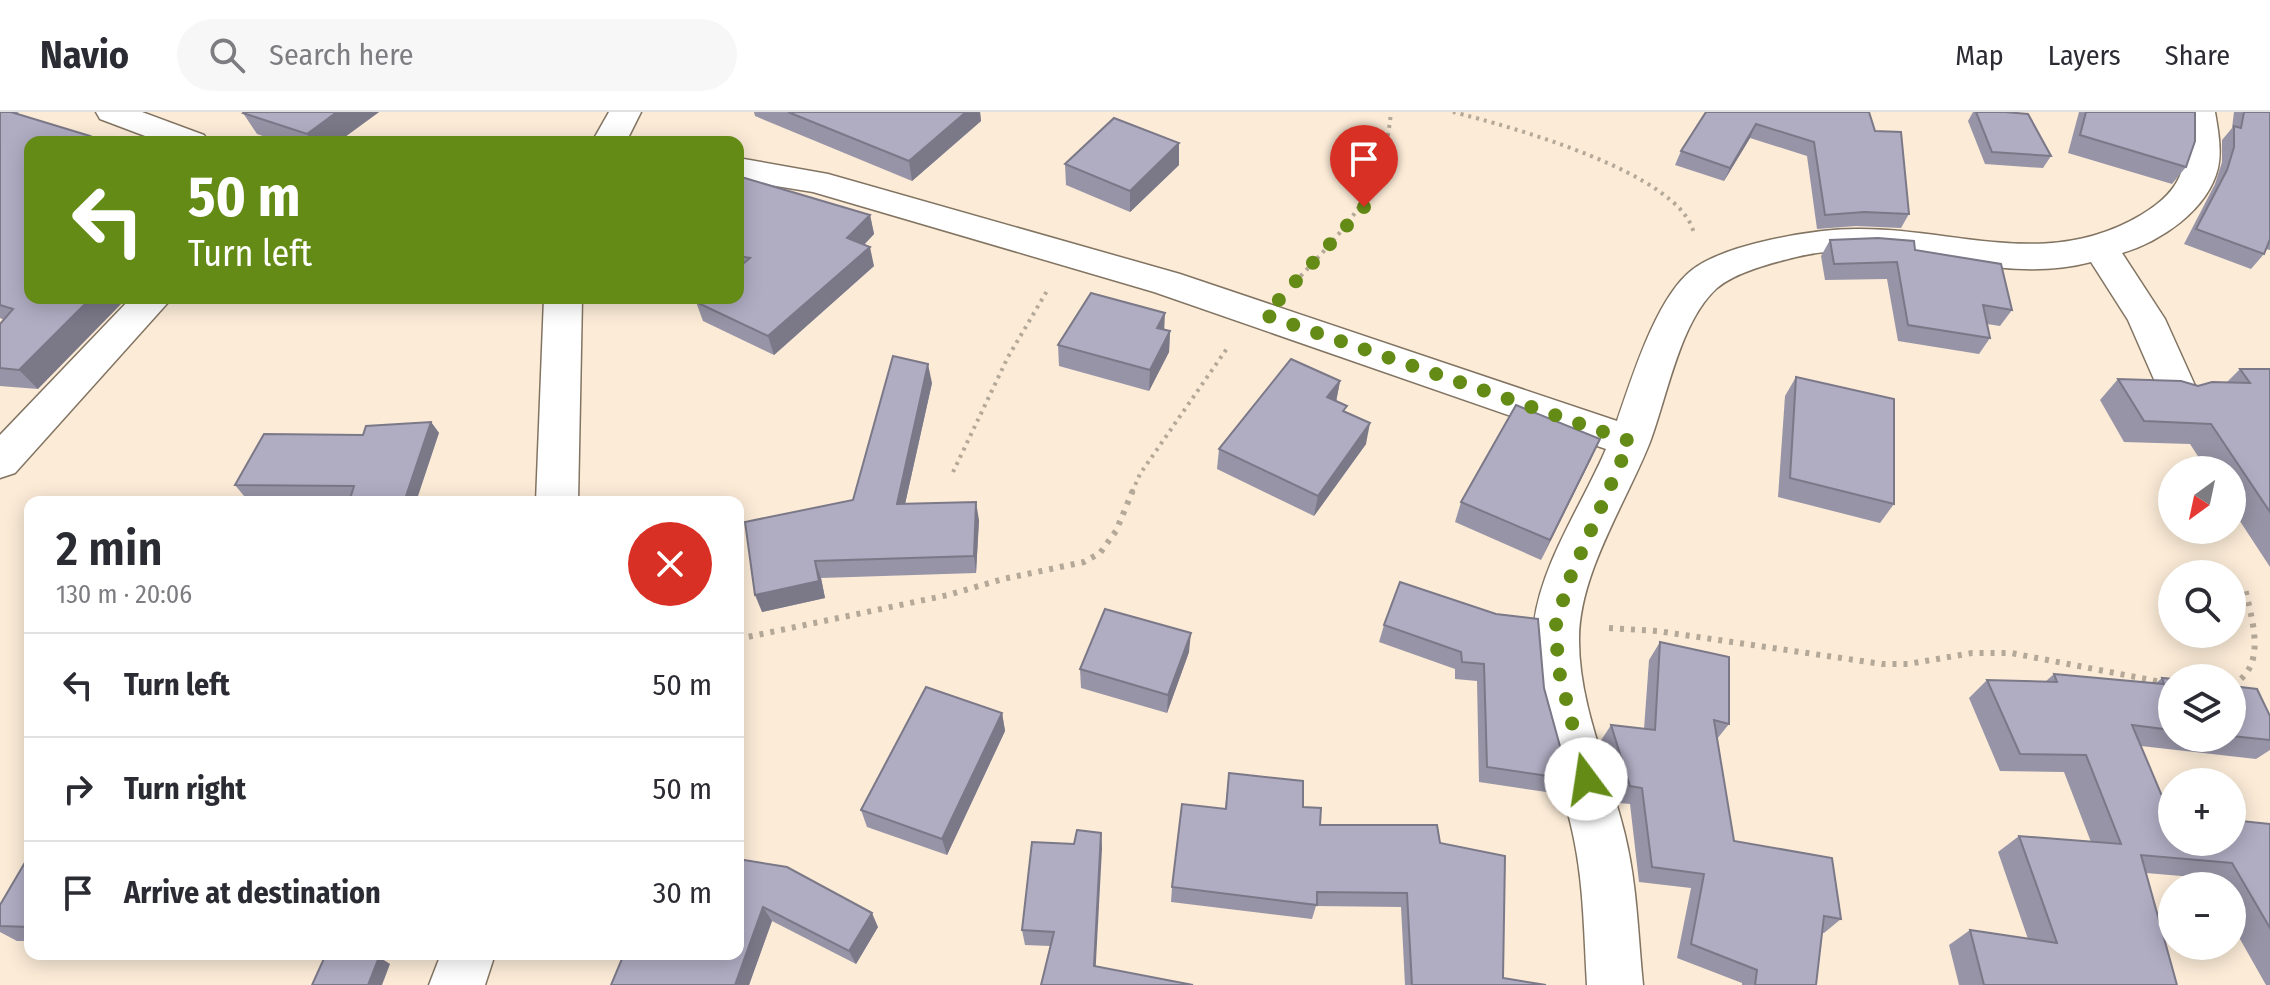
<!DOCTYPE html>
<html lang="en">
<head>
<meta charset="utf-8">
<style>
	:root { --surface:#fff; --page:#f7f7f7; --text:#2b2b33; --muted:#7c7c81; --line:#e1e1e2 }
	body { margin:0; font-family:"Fira Sans Condensed",sans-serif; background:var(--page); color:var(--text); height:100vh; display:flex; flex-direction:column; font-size:30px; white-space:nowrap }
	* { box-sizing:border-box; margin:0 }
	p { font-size:26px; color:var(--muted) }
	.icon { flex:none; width:44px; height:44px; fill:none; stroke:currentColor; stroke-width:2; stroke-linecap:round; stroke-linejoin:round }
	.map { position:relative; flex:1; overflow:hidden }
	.drawer { position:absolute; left:24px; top:384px; width:720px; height:464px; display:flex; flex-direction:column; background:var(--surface); border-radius:16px; box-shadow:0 4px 20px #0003 }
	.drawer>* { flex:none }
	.top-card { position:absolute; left:24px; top:24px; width:720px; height:168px; border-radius:16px; box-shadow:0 4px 20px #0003; background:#648b16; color:#fff; overflow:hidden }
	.needle { width:52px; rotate:213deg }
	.controls { position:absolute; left:2158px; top:344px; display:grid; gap:16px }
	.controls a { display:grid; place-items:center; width:88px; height:88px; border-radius:50%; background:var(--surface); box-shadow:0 4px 20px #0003; font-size:40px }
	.pin { position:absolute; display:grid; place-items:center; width:68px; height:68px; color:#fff; margin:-82px -34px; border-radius:50% 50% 50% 0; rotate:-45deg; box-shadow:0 0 8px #0007 }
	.pin .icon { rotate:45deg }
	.me { position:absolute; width:88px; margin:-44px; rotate:346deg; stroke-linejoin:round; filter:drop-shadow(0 0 6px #0008) }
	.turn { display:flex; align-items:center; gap:28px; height:168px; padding:0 32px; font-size:36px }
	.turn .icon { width:104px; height:104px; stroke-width:2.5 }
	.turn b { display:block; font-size:56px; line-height:68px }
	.round { display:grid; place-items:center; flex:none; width:84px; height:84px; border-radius:42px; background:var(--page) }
	.head { display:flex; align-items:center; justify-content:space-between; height:136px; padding:0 32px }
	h1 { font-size:48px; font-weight:600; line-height:60px }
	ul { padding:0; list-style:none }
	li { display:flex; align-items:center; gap:24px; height:104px; padding:0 32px; border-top:2px solid var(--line) }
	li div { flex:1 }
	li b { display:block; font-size:30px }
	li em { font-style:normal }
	header { display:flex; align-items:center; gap:48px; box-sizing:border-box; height:112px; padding:0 40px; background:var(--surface); border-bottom:2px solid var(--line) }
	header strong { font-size:38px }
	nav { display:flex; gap:44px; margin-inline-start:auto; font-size:28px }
	.search { width:560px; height:72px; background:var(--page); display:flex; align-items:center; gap:20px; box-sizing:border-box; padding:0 28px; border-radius:44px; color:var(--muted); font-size:30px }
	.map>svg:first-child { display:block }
</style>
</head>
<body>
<header>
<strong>Navio</strong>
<div class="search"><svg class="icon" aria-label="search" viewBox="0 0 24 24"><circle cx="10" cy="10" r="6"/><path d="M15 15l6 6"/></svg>Search here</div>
<nav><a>Map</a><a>Layers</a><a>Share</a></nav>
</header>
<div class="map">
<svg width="2270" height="873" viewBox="0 0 2270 873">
	<rect width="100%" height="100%" fill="#fbebd7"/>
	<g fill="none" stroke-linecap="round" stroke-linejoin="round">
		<defs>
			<g id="street">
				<polygon points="96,0 142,0 204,23 209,30 161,30 100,7"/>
				<path d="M 2183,0 L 2215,0 C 2218,18 2222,38 2218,56 C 2208,98 2160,130 2122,141 L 2165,207 L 2197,278 L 2191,288 L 2177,292 L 2163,288 L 2128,208 L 2091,150 C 1994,176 1892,121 1796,145 C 1772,151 1736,160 1717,176 C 1680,209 1667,285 1650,330 C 1626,391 1578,463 1579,529 C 1579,594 1610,660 1625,723 C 1637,772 1638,823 1643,873 L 1587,873 C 1584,824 1584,775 1574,727 C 1561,660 1524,580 1534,511 C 1542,450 1582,393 1606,337 L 1154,180 L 813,80 L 738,68 L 738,46 L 828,62 L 1180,162 L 1617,309 C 1632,266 1656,186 1692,158 C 1725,132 1814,117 1856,117 C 1957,116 2046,159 2141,103 C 2187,76 2189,49 2183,0 Z"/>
				<polygon points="131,186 172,186 15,361 0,366 0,323"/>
			</g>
			<g id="secondary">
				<polygon points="609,0 641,0 626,30 592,30"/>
				<polygon points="544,186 582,186 578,390 536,390"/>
				<polygon points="441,842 495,842 485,873 429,873"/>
			</g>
		</defs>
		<!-- street casing -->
		<use href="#street" stroke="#827462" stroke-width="3"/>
		<!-- secondary casing -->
		<use href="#secondary" stroke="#827462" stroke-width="3"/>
		<!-- path-far1 -->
		<g stroke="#b4a898" stroke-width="4" stroke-dasharray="3 5" stroke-linecap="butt">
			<path d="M 1453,0 C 1508,14 1682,61 1694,122"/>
			<path d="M 1295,170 C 1346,116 1384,78 1391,0"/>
			<polyline points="953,360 1008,245 1047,179"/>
			<polyline points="1132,380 1140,362 1228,235"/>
		</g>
		<!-- path -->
		<g stroke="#b4a898" stroke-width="6" stroke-dasharray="4 7" stroke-linecap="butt">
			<polyline points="1609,516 1657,519 1882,552 1908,552 1972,541 2011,541 2172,572"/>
			<polyline points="738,527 948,483 1003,467 1084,450 1100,441 1116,419 1133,378"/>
			<path d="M 2232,573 C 2268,554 2252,509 2245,476"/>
		</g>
		<!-- street -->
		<use href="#street" fill="#fff" fill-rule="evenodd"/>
		<!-- secondary -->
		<use href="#secondary" fill="#fff" fill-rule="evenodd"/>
	</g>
	<!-- wall -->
	<g fill="#9794a7">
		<polygon points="0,0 19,0 16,2 38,277 0,274 0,212 4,208 0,206"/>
		<polygon points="244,0 379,0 338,30 280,30 257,22 243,1"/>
		<polygon points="754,0 980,0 981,9 912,69 755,4"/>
		<polygon points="1706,0 1875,19 1909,102 1901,116 1856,114 1817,117 1807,44 1750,26 1724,69 1675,53 1681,39"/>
		<polygon points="1973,0 2005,0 2051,44 2043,56 1985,52 1968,9"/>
		<polygon points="2079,0 2193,0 2186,55 2172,72 2068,41"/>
		<polygon points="2234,0 2270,0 2270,138 2266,137 2264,142 2251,157 2184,132 2215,72 2222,50 2222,28 2232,16"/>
		<polygon points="1179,31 1179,53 1130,100 1066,73 1065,52"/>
		<polygon points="738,64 870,103 874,122 864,133 874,154 774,243 703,209 696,190 738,186"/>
		<polygon points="1830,128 1915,138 2012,198 2000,214 1987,212 1990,226 1979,242 1898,229 1887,167 1825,168 1821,144"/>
		<polygon points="1164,217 1170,219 1169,240 1149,279 1059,254 1058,233"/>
		<polygon points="2240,257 2270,257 2270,455 2232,397 2232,358 2207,358 2190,332 2124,330 2100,288 2118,267 2198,274 2226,271"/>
		<polygon points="1796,265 1894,392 1880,411 1778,385 1785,284"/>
		<polygon points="1340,269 1336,290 1346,300 1366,332 1314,404 1217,357 1219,337"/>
		<polygon points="932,271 905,392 979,408 976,461 821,466 825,486 762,500 853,388"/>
		<polygon points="431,310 439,321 351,385 244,384 235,373 363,323"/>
		<polygon points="1591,347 1541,448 1455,410 1461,390"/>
		<polygon points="1400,470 1544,576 1569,667 1560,682 1479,670 1477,569 1455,567 1455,557 1379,530 1384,513"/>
		<polygon points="1660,530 1729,612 1717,627 1734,729 1841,807 1824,821 1822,821 1816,873 1742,873 1742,871 1677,846 1691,776 1639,770 1630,692 1619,691 1600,630 1611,613 1644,617 1649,548"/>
		<polygon points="1189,540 1167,601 1081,576 1080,557"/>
		<polygon points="2054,562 2156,571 2162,566 2172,567 2172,626 2232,626 2232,574 2270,604 2270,638 2256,647 2141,634 2170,703 2270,712 2270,873 2266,873 2232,813 2232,774 2210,774 2205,766 2146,761 2177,873 1959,873 1949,833 1970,818 2028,827 1998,740 2019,724 2091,730 2064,660 2000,659 1969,586 1987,568 2045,570"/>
		<polygon points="1002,601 1005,619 947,743 867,715 861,698"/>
		<polygon points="1229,661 1303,695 1320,713 1440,731 1503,866 1546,873 1405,873 1401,795 1316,794 1312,807 1171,790 1172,775 1225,697"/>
		<polygon points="1101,721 1102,737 1041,873 1050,834 1025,833 1022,818"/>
		<polygon points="30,742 30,829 17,829 0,820 0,793"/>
		<polygon points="738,747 878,815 856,852 772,809 749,873"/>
	</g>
	<!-- shaded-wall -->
	<g fill="#7b7888">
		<polygon points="337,0 379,0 338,30 312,30 307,22"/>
		<polygon points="966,0 980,0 981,9 912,69 909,49"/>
		<polygon points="1756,12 1750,26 1724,69 1730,56"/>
		<polygon points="1179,31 1179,53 1130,100 1130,79"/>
		<polygon points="870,103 874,122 851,146 847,126"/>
		<polygon points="870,135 874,154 774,243 768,224"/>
		<polygon points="91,186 127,186 38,277 19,258"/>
		<polygon points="1165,201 1164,222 1157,216"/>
		<polygon points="1170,219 1169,240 1149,279 1150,258"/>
		<polygon points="928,252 932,271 901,410 897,392"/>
		<polygon points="1340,269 1336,290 1327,285"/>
		<polygon points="431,310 439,321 416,390 404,390"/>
		<polygon points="1370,311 1366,332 1314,404 1318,384"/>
		<polygon points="1600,327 1591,347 1541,448 1550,428"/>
		<polygon points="976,390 979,408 976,461 974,444"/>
		<polygon points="815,449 821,466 825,486 762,500 755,483"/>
		<polygon points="1191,521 1189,540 1167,601 1168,583"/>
		<polygon points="1002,601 1005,619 947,743 942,727"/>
		<polygon points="1101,721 1102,737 1095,868 1094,854"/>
		<polygon points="763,795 772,809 749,873 735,873"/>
		<polygon points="872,801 878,815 856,852 849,839"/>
		<polygon points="379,845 390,852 382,873 368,873"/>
	</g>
	<!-- building -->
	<g fill="#b0acc2" stroke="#7b7888" stroke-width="2">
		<polygon points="0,0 11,0 90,24 102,30 30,30 30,186 91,186 19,258 0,256 0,212 13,197 0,193"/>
		<polygon points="244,0 337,0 307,22 243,1"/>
		<polygon points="788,0 966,0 909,49"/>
		<polygon points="1706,0 1869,0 1875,19 1901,20 1909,102 1864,100 1825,103 1814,30 1756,12 1730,56 1681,39"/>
		<polygon points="1976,0 2005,0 2028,2 2051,44 1992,40"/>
		<polygon points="2086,0 2195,0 2195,29 2186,55 2080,23"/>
		<polygon points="2244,0 2270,0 2270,127 2264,142 2196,117 2227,58 2234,35 2234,14 2241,16"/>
		<polygon points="1114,6 1179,31 1130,79 1065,52"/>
		<polygon points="738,64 870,103 847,126 870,135 768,224 696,190 702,186 738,186 738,156 750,146 738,144"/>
		<polygon points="1878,126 1914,129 1915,138 2001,152 2012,198 1983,193 1990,226 1908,213 1897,150 1834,152 1830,128"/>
		<polygon points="1091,181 1165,201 1157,216 1170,219 1150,258 1058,233"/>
		<polygon points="893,244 928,252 897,392 976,390 974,444 815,449 819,469 755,483 745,410 853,388"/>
		<polygon points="1291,247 1340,269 1327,285 1347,294 1343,299 1370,311 1318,384 1219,337"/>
		<polygon points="2240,257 2270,257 2270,400 2211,312 2144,309 2118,267 2181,269 2198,274 2212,270 2250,271"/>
		<polygon points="1796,265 1894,287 1894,392 1790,366"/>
		<polygon points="1516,293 1600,327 1550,428 1461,390"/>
		<polygon points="431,310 404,390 349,390 354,374 235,373 264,322 363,323 366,314"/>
		<polygon points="1400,470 1496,502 1538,507 1544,576 1569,667 1487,655 1484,552 1462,550 1461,540 1384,513"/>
		<polygon points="1105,497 1191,521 1168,583 1080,557"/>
		<polygon points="1660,530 1729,545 1729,612 1714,608 1734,729 1832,746 1841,807 1824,804 1816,873 1755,873 1757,858 1691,832 1704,762 1652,755 1642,676 1630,674 1611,613 1655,618"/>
		<polygon points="2054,562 2164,572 2162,566 2172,567 2172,618 2132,613 2170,703 2172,703 2172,730 2232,730 2232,708 2270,712 2270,816 2232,751 2141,743 2177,873 1984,873 1970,818 2057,831 2019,724 2121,732 2086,643 2020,642 1987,568 2057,570"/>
		<polygon points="2232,574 2257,577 2270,604 2270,628 2232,624"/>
		<polygon points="926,575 1002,601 942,727 861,698"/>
		<polygon points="1229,661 1303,669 1303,695 1321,696 1320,713 1437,713 1440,731 1505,744 1503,866 1546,873 1412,873 1407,781 1317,780 1317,793 1172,775 1182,692 1226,697"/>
		<polygon points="1077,718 1101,721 1094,854 1193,873 1041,873 1054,820 1022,818 1032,730 1074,732"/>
		<polygon points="30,742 30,815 0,814 0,793"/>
		<polygon points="738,747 787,755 872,801 849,839 763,795 735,873 611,873 624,842 738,842"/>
		<polygon points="326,842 379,845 368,873 312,873"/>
	</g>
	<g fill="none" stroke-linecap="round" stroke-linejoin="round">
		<!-- route -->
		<polyline stroke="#648b16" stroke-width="14" stroke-dasharray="0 25.2" points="1364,95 1265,203 1630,329 1570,466 1556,511 1558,555 1586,667"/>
	</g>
</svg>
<div class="controls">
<a><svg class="needle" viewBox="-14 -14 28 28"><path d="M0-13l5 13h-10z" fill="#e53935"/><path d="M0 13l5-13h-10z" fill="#7c7c81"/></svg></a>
<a><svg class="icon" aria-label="search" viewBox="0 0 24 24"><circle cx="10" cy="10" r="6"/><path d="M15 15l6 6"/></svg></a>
<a><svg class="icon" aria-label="layers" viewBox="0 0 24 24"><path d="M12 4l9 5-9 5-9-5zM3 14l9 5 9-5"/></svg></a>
<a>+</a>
<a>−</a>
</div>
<div class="pin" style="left:1364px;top:95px;background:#d93025"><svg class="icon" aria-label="arrive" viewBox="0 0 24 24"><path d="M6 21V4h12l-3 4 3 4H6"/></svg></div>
<svg class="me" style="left:1586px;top:667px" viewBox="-20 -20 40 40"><circle r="19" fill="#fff"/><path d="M0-13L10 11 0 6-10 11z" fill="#648b16"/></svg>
<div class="top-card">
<div class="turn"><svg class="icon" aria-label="left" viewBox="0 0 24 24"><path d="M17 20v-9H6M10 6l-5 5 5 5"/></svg><div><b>50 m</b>Turn left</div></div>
</div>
<section class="drawer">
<div class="head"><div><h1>2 min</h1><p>130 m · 20:06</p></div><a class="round" style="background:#d93025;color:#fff"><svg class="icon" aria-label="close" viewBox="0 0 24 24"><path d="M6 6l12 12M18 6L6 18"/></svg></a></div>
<ul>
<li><svg class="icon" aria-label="left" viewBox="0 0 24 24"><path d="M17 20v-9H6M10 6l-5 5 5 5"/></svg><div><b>Turn left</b></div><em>50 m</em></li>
<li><svg class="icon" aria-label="right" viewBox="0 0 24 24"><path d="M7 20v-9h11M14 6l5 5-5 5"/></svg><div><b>Turn right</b></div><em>50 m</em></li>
<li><svg class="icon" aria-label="arrive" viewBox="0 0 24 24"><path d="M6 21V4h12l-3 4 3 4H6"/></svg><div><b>Arrive at destination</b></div><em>30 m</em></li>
</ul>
</section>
</div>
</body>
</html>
